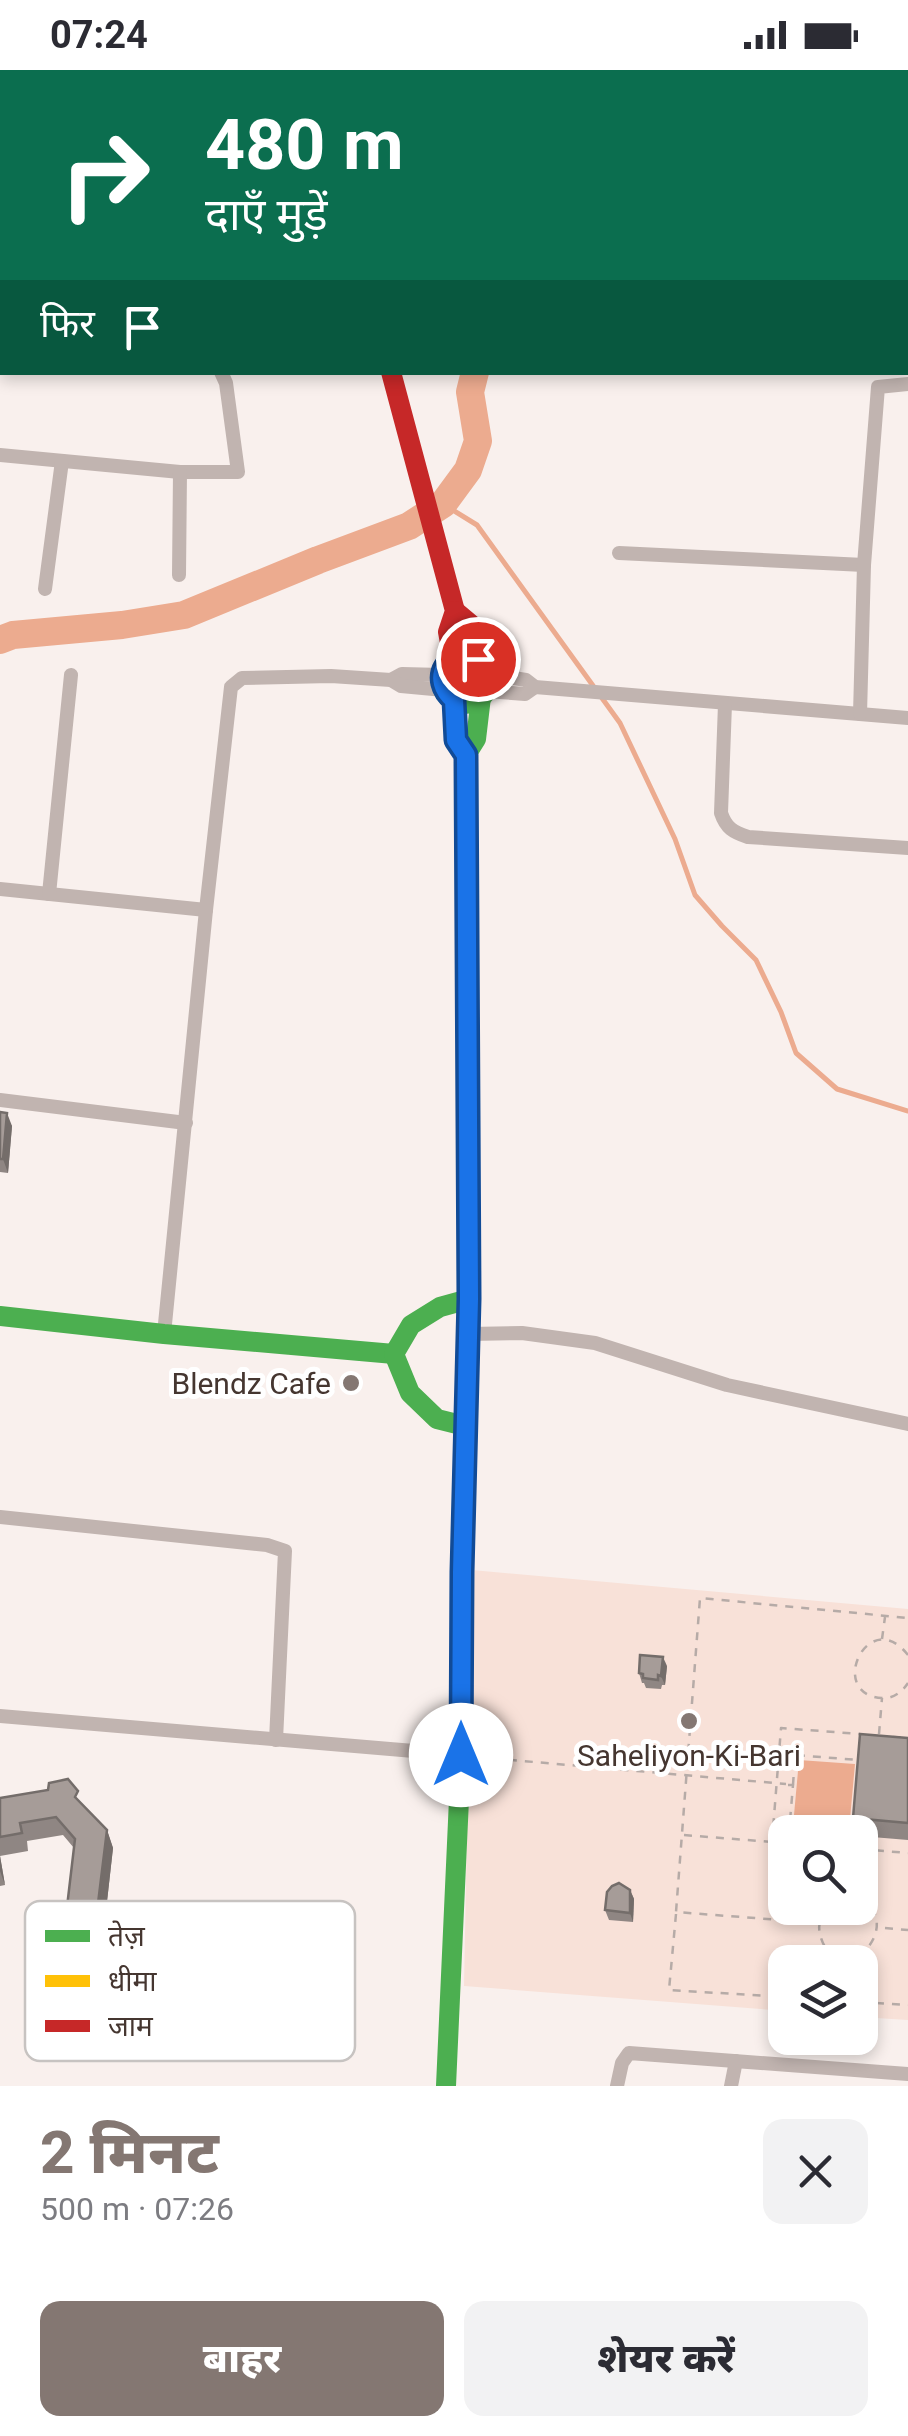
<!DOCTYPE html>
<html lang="hi">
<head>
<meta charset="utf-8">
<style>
	:root { --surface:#fff; --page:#f2f2f3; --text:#2b2b33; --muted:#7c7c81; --accent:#847772 }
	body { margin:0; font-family:Roboto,"Noto Sans Devanagari",sans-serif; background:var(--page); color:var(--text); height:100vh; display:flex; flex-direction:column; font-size:38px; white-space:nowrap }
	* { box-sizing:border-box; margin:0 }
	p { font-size:32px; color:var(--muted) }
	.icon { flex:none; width:55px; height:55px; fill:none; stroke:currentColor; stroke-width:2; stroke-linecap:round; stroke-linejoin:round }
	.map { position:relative; height:2016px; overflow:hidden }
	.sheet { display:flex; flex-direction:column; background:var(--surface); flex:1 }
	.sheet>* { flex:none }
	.top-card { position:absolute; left:0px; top:0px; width:910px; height:305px; box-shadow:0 5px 15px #0003; background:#0b6e4f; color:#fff; overflow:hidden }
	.buttons { position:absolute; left:768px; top:1745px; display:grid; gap:20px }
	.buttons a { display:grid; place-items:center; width:110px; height:110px; border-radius:20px; background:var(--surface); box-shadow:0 5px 15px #0003; font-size:50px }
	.pin { position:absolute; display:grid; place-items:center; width:85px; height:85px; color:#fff; margin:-42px; border:5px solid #fff; border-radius:50%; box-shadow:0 2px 10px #0007 }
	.me { position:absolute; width:110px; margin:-55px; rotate:0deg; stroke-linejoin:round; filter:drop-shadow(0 0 8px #0008) }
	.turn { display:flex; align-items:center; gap:35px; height:210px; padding:0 40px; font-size:45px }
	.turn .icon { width:130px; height:130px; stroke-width:2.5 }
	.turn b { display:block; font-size:70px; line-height:85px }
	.then { display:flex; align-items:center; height:95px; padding:0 40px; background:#0003; gap:20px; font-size:38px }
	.round { display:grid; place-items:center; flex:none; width:105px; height:105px; border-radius:20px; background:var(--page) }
	.overview { display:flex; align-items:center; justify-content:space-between; height:170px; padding:0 40px }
	h1 { font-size:60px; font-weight:800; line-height:75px; color:var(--accent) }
	.action { display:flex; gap:20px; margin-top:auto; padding:20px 40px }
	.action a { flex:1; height:115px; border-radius:20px; background:var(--accent); color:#fff; font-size:40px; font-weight:800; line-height:115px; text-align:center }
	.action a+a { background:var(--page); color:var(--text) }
	.status { display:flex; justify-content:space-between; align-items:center; height:70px; padding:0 50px; background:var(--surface); direction:ltr }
	.status svg { height:28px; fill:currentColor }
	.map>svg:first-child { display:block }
</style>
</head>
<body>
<div class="status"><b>07:24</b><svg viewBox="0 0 49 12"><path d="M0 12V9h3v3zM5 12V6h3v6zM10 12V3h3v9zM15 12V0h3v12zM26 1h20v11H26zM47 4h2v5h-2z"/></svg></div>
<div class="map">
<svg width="908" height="2016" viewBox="0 0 908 2016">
	<rect width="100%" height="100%" fill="#f9f0ed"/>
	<!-- green -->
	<path fill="#f8e1d8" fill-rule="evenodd" d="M 472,1500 L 908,1539 L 908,1950 L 860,1947 L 860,1892 L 785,1892 L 785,1941 L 464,1916 ZM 785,1762 L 860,1762 L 860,1838 L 785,1838 Z"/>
	<!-- water -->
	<polygon fill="#ecab8f" points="799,1690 855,1694 850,1749 794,1745"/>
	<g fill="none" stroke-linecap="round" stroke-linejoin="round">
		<!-- stream -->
		<polyline stroke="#ecab8f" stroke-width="5" points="443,434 477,455 620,653 675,769 695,825 722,856 756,890 781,942 796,983 837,1019 908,1041"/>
		<!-- river -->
		<g stroke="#ecab8f" stroke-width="28">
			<polyline points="601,2 603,0"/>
			<polyline points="0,570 13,565 122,555 184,545 318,490 409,456 443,434 468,400 478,371 470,322 475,302"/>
		</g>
		<!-- path -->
		<g stroke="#b6aba7" stroke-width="2.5" stroke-dasharray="8 8" stroke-linecap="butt">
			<polyline points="882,1569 885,1547"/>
			<path d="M 908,1585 C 868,1534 826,1625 882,1628 C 893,1629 902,1622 908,1613"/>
			<polyline points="879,1664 882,1628"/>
			<polyline points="893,1667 908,1668"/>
			<polyline points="477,1687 786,1714"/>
			<polyline points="788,1715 793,1715 790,1751 854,1756 854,1752"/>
			<polyline points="793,1715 795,1685 859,1690"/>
			<polyline points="684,1765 785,1773"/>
			<polyline points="772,1772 781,1658 860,1664"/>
			<polyline points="860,1779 908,1783"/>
			<path d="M 826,1838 C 820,1847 817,1857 821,1868 C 840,1925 908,1856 860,1828"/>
			<polyline points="676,1844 669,1920 785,1927"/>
			<polyline points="819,1853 676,1842 700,1528 908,1548"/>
			<polyline points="885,1858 908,1860"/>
			<polyline points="860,1932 908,1935"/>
		</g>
		<!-- street -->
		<g stroke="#c1b4b0" stroke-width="14">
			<polyline points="334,2 335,0"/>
			<polyline points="702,2 702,0"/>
			<polyline points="810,2 810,0"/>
			<polyline points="908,123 908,115"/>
			<polyline points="0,125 2,125"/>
			<polyline points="0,385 180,402 238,402 226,313 221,302"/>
			<polyline points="619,483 864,495"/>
			<polyline points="179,505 180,402"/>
			<polyline points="45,519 62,391"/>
			<polyline points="489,604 526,610 535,617 908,648"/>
			<polyline points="391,610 402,604 442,605"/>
			<polyline points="486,621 525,624 535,617"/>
			<path d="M 725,634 L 721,743 C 726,758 733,762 748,767 L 908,778"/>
			<polyline points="860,644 864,495 878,317 908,314"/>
			<polyline points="0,819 206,840"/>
			<polyline points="49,824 71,605"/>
			<polyline points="0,1030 186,1053"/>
			<polyline points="164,1264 206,840 231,617 242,608 331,606 391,610 401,616 444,620"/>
			<polyline points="469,1264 522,1263 595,1273 727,1315 908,1354"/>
			<polyline points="0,1447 267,1475 285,1481 276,1670"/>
			<polyline points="0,1646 461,1685"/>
			<polyline points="617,2016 622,1993 629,1983 908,2004"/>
			<polyline points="731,2016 736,1991"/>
		</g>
		<!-- fast -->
		<g stroke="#4caf50" stroke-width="20">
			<polyline points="240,0 241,2"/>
			<circle cx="465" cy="610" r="24"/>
			<polyline points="454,631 456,670 466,685"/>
			<polyline points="467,812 466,685 476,669 481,627"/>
			<polyline points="0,1246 164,1264 394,1284"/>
			<polyline points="465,1356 437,1349 410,1323 394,1284 411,1255 440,1237 469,1229"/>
			<polyline points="446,2016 461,1685 462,1502 467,1340"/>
		</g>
		<!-- slow -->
		<g stroke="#ffc107" stroke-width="20">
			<polyline points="518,2 519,0"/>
			<polyline points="467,812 469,1264 467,1340"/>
		</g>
		<!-- jam -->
		<g stroke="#c62828" stroke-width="20">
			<polyline points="0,235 2,236"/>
			<polyline points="391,302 455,541 448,562 453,589"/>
			<polyline points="455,541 474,557 478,589"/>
		</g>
	</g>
	<!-- wall -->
	<g fill="#8f8683">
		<polygon points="0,1042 12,1056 8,1103 0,1102"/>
		<polygon points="667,1596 665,1615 662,1615 661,1619 646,1618 644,1613 642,1613 639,1603"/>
		<polygon points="908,1668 908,1770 860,1766 860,1762 858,1762 853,1748"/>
		<polygon points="0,1728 83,1735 107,1760 113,1778 102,1876 72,1872 65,1854 74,1778 63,1765 27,1771 28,1781 0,1786"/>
		<polygon points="0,1786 5,1815 0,1816"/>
		<polygon points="630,1820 634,1829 633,1852 609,1850 605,1840"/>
	</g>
	<!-- shaded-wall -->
	<g fill="#746d6a">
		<polygon points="7,1043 12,1056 8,1103 3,1089"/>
		<polygon points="663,1587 667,1596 665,1615 661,1606"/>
		<polygon points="107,1760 113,1778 102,1876 95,1858"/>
		<polygon points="0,1786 5,1815 0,1801"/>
		<polygon points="630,1820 634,1829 633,1852 630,1843"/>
	</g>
	<!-- building -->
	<g fill="#a69c98" stroke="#746d6a" stroke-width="2.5">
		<polygon points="0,1042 7,1043 3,1089 0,1089"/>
		<polygon points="640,1585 663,1587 661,1606 658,1605 658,1610 643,1608 643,1604 639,1603"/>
		<polygon points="860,1664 908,1668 908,1753 853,1748"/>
		<polygon points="68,1709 78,1721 75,1727 107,1760 95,1858 65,1854 75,1769 56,1747 20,1753 22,1763 0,1767 0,1728 48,1720 49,1713"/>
		<polygon points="619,1813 630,1820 630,1843 605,1840 607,1822 612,1816"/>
	</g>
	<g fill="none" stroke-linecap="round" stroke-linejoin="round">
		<defs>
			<path id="route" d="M 461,1685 L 462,1502 L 469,1229 L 466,685 L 456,670 L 454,630 C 429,609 447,578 478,589"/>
		</defs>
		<!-- route casing -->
		<use href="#route" stroke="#114b97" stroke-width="25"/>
		<!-- route -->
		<use href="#route" stroke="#1a73e8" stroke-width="18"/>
	</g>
	<!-- markers -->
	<g fill="#847772" stroke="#fff" stroke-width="4">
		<circle cx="351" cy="1313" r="10"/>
		<circle cx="689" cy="1651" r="10"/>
	</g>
	<g text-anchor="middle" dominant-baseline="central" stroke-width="10" stroke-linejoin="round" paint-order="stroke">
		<!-- poi labels -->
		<g font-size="30" fill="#453630" stroke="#fff" text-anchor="end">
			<text x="331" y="1313">Blendz Cafe</text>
			<text x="689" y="1685" text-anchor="middle">Saheliyon-Ki-Bari</text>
		</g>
	</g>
	<!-- legend -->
	<rect x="25" y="1831" width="330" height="160" rx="15" fill="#fff" stroke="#c7c3c1" stroke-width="2.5"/>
	<rect x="45" y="1860" width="45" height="12" fill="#4caf50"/>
	<rect x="45" y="1905" width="45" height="12" fill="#ffc107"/>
	<rect x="45" y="1950" width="45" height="12" fill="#c62828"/>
	<g font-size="28" fill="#453630">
		<text x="108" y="1876">तेज़</text>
		<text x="108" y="1921">धीमा</text>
		<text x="108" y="1966">जाम</text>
	</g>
</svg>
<div class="buttons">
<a><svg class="icon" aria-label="search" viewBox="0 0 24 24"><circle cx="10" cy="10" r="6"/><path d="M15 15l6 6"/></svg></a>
<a><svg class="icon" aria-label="layers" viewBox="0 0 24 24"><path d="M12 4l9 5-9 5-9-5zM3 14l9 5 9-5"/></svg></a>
</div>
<div class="pin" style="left:478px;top:589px;background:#d93025"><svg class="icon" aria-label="arrive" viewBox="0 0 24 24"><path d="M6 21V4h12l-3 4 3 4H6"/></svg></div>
<svg class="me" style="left:461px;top:1685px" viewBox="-20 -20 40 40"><circle r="19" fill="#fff"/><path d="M0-13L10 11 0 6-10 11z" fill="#1a73e8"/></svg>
<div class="top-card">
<div class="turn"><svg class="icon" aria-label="right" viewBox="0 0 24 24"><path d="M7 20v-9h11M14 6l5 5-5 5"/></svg><div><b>480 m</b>दाएँ मुड़ें</div></div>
<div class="then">फिर<svg class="icon" aria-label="arrive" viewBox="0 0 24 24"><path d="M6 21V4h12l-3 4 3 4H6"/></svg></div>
</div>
</div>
<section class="sheet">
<div class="overview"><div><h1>2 मिनट</h1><p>500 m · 07:26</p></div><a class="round"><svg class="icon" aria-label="close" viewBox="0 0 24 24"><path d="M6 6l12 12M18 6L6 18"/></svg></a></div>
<div class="action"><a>बाहर</a><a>शेयर करें</a></div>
</section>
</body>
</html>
